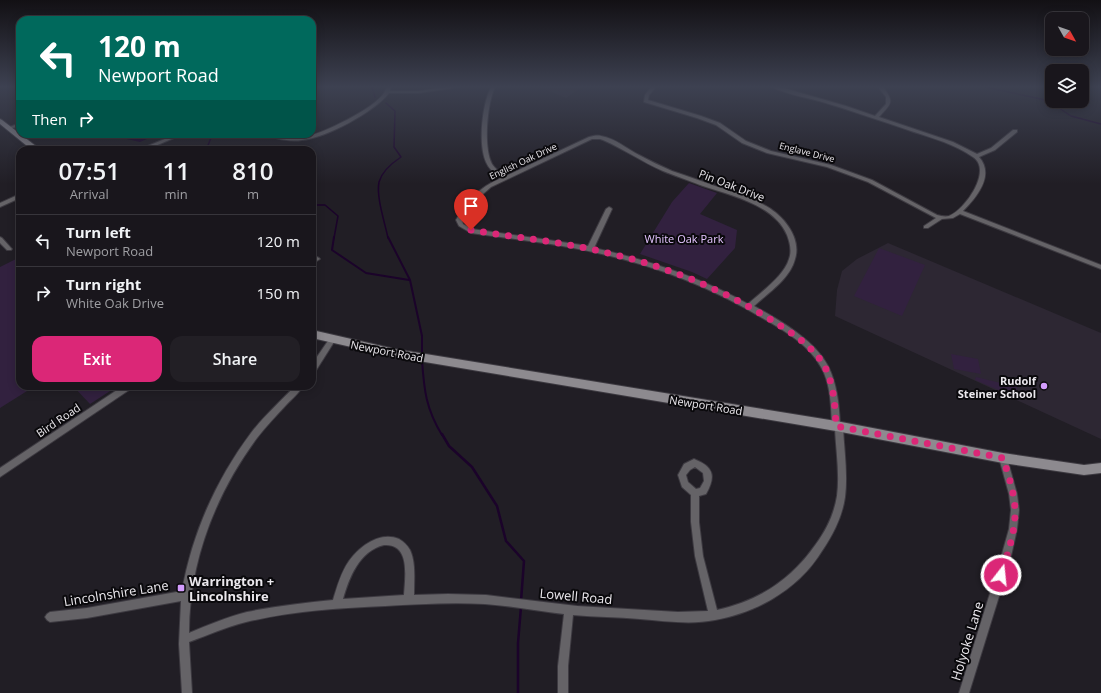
<!DOCTYPE html>
<html lang="en">
<head>
<meta charset="utf-8">
<style>
	:root { --surface:#19161c; --page:#221f25; --text:#f1f3f6; --muted:#9f9fa3; --line:#37353b; --accent:#db2777 }
	body { margin:0; font-family:"Open Sans",sans-serif; background:var(--page); color:var(--text); height:100vh; display:flex; flex-direction:column; font-size:15px; white-space:nowrap }
	* { box-sizing:border-box; margin:0 }
	p { font-size:13px; color:var(--muted) }
	.icon { flex:none; width:22px; height:22px; fill:none; stroke:currentColor; stroke-width:2; stroke-linecap:round; stroke-linejoin:round }
	.map { position:relative; flex:1; overflow:hidden }
	.panel { position:absolute; left:16px; top:146px; width:300px; height:244px; display:flex; flex-direction:column; background:var(--surface); border-radius:12px; box-shadow:0 2px 10px #0003,0 0 0 1px var(--line) }
	.panel>* { flex:none }
	.banner { position:absolute; left:16px; top:16px; width:300px; height:122px; border-radius:12px; box-shadow:0 2px 10px #0003,0 0 0 1px var(--line); background:#00695c; color:#fff; overflow:hidden }
	.needle { width:26px; rotate:130deg }
	.controls { position:absolute; left:1045px; top:12px; display:grid; gap:8px }
	.controls a { display:grid; place-items:center; width:44px; height:44px; border-radius:8px; background:var(--surface); box-shadow:0 2px 10px #0003,0 0 0 1px var(--line); font-size:20px }
	.pin { position:absolute; display:grid; place-items:center; width:34px; height:34px; color:#fff; margin:-41px -17px; border-radius:50% 50% 50% 0; rotate:-45deg; box-shadow:0 0 4px #0007 }
	.pin .icon { rotate:45deg }
	.me { position:absolute; width:44px; margin:-22px; rotate:16deg; stroke-linejoin:round; filter:drop-shadow(0 0 3px #0008) }
	.turn { display:flex; align-items:center; gap:14px; height:84px; padding:0 16px; font-size:18px }
	.turn .icon { width:52px; height:52px; stroke-width:2.5 }
	.turn b { display:block; font-size:28px; line-height:34px }
	.then { display:flex; align-items:center; height:38px; padding:0 16px; background:#0003; gap:8px; font-size:15px }
	.eta { display:flex; justify-content:space-evenly; align-items:center; height:68px; text-align:center }
	.eta b { font-size:24px; font-weight:600; line-height:28px }
	.action { display:flex; gap:8px; margin-top:auto; padding:8px 16px }
	.action a { flex:1; height:46px; border-radius:12px; background:var(--accent); color:#fff; font-size:16px; font-weight:600; line-height:46px; text-align:center }
	.action a+a { background:var(--page); color:var(--text) }
	ul { padding:0; list-style:none }
	li { display:flex; align-items:center; gap:12px; height:52px; padding:0 16px; border-top:1px solid var(--line) }
	li div { flex:1 }
	li b { display:block; font-size:15px }
	li em { font-style:normal }
	.map>svg:first-child { display:block }
</style>
</head>
<body>
<div class="map">
<svg width="1101" height="693" viewBox="0 0 1101 693">
	<rect width="100%" height="100%" fill="#211e25"/>
	<!-- built -->
	<g fill="#2d2733">
		<polygon points="539,87 582,87 566,98"/>
		<polygon points="888,243 1101,333 1101,439 835,316 837,290 842,271 857,259"/>
	</g>
	<!-- green -->
	<g fill="#32213f">
		<polygon points="689,183 717,193 700,214 737,230 735,248 707,279 692,272 640,254 672,202"/>
		<polygon points="879,248 925,265 902,316 854,296"/>
		<polygon points="20,257 20,386 35,386 0,408 0,267"/>
		<polygon points="951,354 978,359 981,374 954,369"/>
		<polygon points="976,377 1017,387 1017,398 975,380"/>
		<polygon points="73,386 105,386 110,391 90,404"/>
	</g>
	<!-- water -->
	<polygon fill="#1b032a" points="159,134 140,142 122,138 128,135"/>
	<g fill="none" stroke-linecap="round" stroke-linejoin="round">
		<!-- stream-far2 -->
		<g stroke="#1b032a" stroke-width="1.5">
			<polyline points="372,87 375,97"/>
			<polyline points="985,87 1041,99 1053,104 1071,116 1101,124"/>
			<path d="M 386,103 L 395,111 L 394,147 L 401,157 C 392,163 382,171 379,182 C 376,197 385,223 388,238"/>
			<polyline points="206,150 211,138"/>
			<polyline points="312,205 325,205 338,216 334,238"/>
		</g>
		<!-- stream-far1 -->
		<g stroke="#1b032a" stroke-width="2">
			<polyline points="334,237 332,250 366,273 409,280"/>
			<polyline points="388,237 410,280 422,336 422,355"/>
			<path d="M 422,360 C 424,390 426,409 442,435"/>
		</g>
		<!-- stream -->
		<g stroke="#1b032a" stroke-width="2.5">
			<polyline points="442,434 449,446 472,467 497,506 506,541 524,561 521,601"/>
			<polyline points="518,693 518,643 521,607"/>
		</g>
		<defs>
			<g id="street">
				<path d="M 387,87 L 391,87 L 390,91 L 419,91 L 445,87 L 460,87 L 419,93 L 389,93 C 374,112 326,138 302,140 C 289,142 275,138 262,135 L 260,134 C 274,134 288,139 303,137 C 321,135 375,108 384,93 C 385,91 386,89 387,87 Z"/>
				<path d="M 491,87 L 495,87 C 487,104 483,147 492,164 C 495,169 501,173 506,176 L 589,137 C 593,136 598,135 601,136 C 615,138 627,149 639,155 C 650,161 661,166 672,171 C 687,176 701,181 715,186 C 732,191 749,196 764,205 C 782,214 802,237 795,259 C 790,279 768,293 754,306 C 779,320 815,340 828,366 C 837,384 839,404 840,424 L 842,425 L 843,427 C 844,450 848,474 845,497 C 842,519 831,538 818,557 C 795,591 755,613 715,620 C 691,625 664,621 640,619 C 618,617 595,617 573,615 L 568,666 L 568,693 L 558,693 L 558,666 L 564,614 C 538,611 512,606 485,604 C 452,602 418,604 385,606 C 339,608 291,611 246,622 C 226,627 208,635 189,642 L 192,693 L 182,693 L 179,644 L 181,601 L 87,618 L 50,622 L 47,620 L 45,617 L 47,614 L 50,612 L 87,608 L 182,591 C 192,534 216,480 251,433 C 264,416 280,402 295,386 L 303,386 C 299,393 292,399 287,404 C 277,415 266,426 257,438 C 215,495 189,562 189,633 C 208,625 227,617 247,612 C 275,606 305,603 333,600 C 337,587 341,572 349,561 C 360,546 380,531 399,539 C 404,542 407,545 410,550 C 416,563 414,580 414,595 L 448,594 L 486,595 L 577,606 L 678,612 L 708,611 L 695,556 L 691,522 L 691,495 L 682,487 L 678,475 L 684,464 L 694,459 C 714,467 716,476 706,494 L 699,496 L 699,522 L 703,556 L 717,610 C 760,600 791,580 816,544 C 827,529 834,514 837,496 C 840,474 836,451 835,429 L 833,428 L 832,426 C 831,407 831,384 821,367 C 809,345 785,331 764,319 C 711,287 654,265 593,252 C 553,243 512,239 471,233 L 459,226 L 456,220 C 468,199 479,188 501,178 C 495,174 489,169 486,162 C 478,144 482,105 491,87 ZM 592,139 L 600,139 L 603,140 C 624,149 642,162 663,171 C 675,176 688,180 700,185 C 729,195 774,204 787,235 C 790,243 792,251 789,259 C 784,276 761,292 748,304 C 700,277 648,260 594,248 L 612,209 L 611,208 L 609,207 L 606,209 L 588,246 L 542,239 L 472,229 L 463,224 L 462,220 L 474,202 L 491,187 ZM 695,467 L 703,473 L 704,481 L 700,488 L 696,489 L 688,482 L 686,475 L 690,470 ZM 384,545 C 411,543 405,578 404,595 L 343,599 C 349,578 359,551 384,545 Z"/>
				<path d="M 651,87 L 656,87 L 649,95 L 648,100 L 701,116 L 720,123 L 746,141 L 771,151 L 831,165 L 872,180 L 937,215 C 941,216 945,217 949,216 C 965,210 993,170 973,157 C 955,144 932,138 911,131 C 881,121 850,110 819,101 C 804,97 786,94 772,87 L 780,87 L 846,106 L 875,116 L 886,104 L 886,97 L 878,87 L 883,87 C 895,103 891,103 879,117 L 953,142 L 977,154 L 991,148 L 1013,130 L 1017,130 L 1017,132 L 995,150 L 979,157 C 995,175 977,197 963,211 L 1101,265 L 1101,269 L 960,214 L 953,218 L 942,219 L 928,228 L 924,228 L 924,226 L 936,218 L 868,182 L 827,167 L 767,153 L 742,143 L 716,125 L 697,118 L 644,102 L 645,95 Z"/>
				<polygon points="20,123 20,126 9,129 7,128"/>
				<polygon points="177,134 183,134 146,150 138,150"/>
				<polygon points="20,194 20,198 0,207 0,203"/>
				<polygon points="0,237 2,238 11,248 12,249 11,250 7,250 0,243"/>
				<polygon points="317,257 319,258 320,259 312,264 312,259"/>
				<polygon points="332,337 334,338 335,340 334,342 315,372 312,373 312,364 330,338"/>
				<polygon points="123,386 133,386 132,388 0,477 0,468"/>
				<polygon points="1003,454 1006,455 1007,458 1017,494 1019,510 1017,529 1010,561 969,693 959,693 1000,561 1009,529 1011,510 1009,494 999,458 1000,455"/>
			</g>
			<g id="secondary">
				<polygon points="0,119 2,120 41,150 32,150 0,124"/>
				<polygon points="312,330 395,349 836,421 1003,453 1084,465 1101,463 1101,473 1084,475 1003,463 836,431 395,357 312,338"/>
			</g>
		</defs>
		<!-- street casing -->
		<use href="#street" stroke="#3d3a41" stroke-width="2"/>
		<!-- secondary casing -->
		<use href="#secondary" stroke="#3d3a41" stroke-width="2"/>
		<!-- street -->
		<use href="#street" fill="#656367" fill-rule="evenodd"/>
		<!-- secondary -->
		<use href="#secondary" fill="#8d8a8f" fill-rule="evenodd"/>
	</g>
	<!-- sky -->
	<linearGradient id="sky" x2="0" y2="1"><stop stop-color="#121014"/><stop offset="0.47" stop-color="#3d4151"/><stop offset="1" stop-color="#3d4151" stop-opacity="0"/></linearGradient>
	<rect width="1101" height="184" fill="url(#sky)"/>
	<g fill="none" stroke-linecap="round" stroke-linejoin="round">
		<!-- route -->
		<path stroke="#db2777" stroke-width="7" stroke-dasharray="0 12.6" d="M 471,230 C 518,238 566,242 612,254 C 668,267 724,290 773,321 C 792,333 814,347 825,367 C 834,386 835,406 836,426 L 1003,458 C 1008,474 1014,491 1015,509 C 1016,531 1007,555 1001,575"/>
	</g>
	<!-- markers -->
	<g fill="#d39cfd" stroke="#0a090c" stroke-width="1.5">
		<circle cx="1044" cy="386" r="4"/>
		<rect x="177" y="584" width="8" height="8" rx="2"/>
	</g>
	<g text-anchor="middle" dominant-baseline="central" stroke-width="4" stroke-linejoin="round" paint-order="stroke">
		<!-- far-street labels -->
		<g font-size="9" fill="#ebe8ed" stroke="#0a090c">
			<text transform="translate(807 152) rotate(14)">Englave Drive</text>
			<text transform="translate(523 161) rotate(-25)">English Oak Drive</text>
		</g>
		<!-- street labels -->
		<g font-size="11" fill="#ebe8ed" stroke="#0a090c">
			<text transform="translate(732 185) rotate(21)">Pin Oak Drive</text>
			<text transform="translate(387 351) rotate(11)">Newport Road</text>
			<text transform="translate(706 405) rotate(9)">Newport Road</text>
			<text transform="translate(58 420) rotate(-34)">Bird Road</text>
		</g>
		<!-- park labels -->
		<g font-size="11" fill="#e4c4ff" stroke="#0a090c">
			<text x="684" y="238">White Oak Park</text>
		</g>
		<!-- poi labels -->
		<g font-size="11" font-weight="bold" fill="#ebe8ed" stroke="#0a090c" text-anchor="end">
			<text x="1036" y="380">Rudolf<tspan x="1036" dy="13">Steiner School</tspan></text>
		</g>
		<!-- near-poi labels -->
		<g font-size="13" font-weight="bold" fill="#ebe8ed" stroke="#0a090c" text-anchor="start">
			<text x="189" y="581">Warrington +<tspan x="189" dy="15">Lincolnshire</tspan></text>
		</g>
		<!-- near-street labels -->
		<g font-size="13" fill="#ebe8ed" stroke="#0a090c">
			<text transform="translate(116 593) rotate(-9)">Lincolnshire Lane</text>
			<text transform="translate(576 596) rotate(5)">Lowell Road</text>
			<text transform="translate(967 641) rotate(-73)">Holyoke Lane</text>
		</g>
	</g>
</svg>
<div class="controls">
<a><svg class="needle" viewBox="-14 -14 28 28"><path d="M0-13l5 13h-10z" fill="#e53935"/><path d="M0 13l5-13h-10z" fill="#9f9fa3"/></svg></a>
<a><svg class="icon" aria-label="layers" viewBox="0 0 24 24"><path d="M12 4l9 5-9 5-9-5zM3 14l9 5 9-5"/></svg></a>
</div>
<div class="pin" style="left:471px;top:230px;background:#d93025"><svg class="icon" aria-label="arrive" viewBox="0 0 24 24"><path d="M6 21V4h12l-3 4 3 4H6"/></svg></div>
<svg class="me" style="left:1001px;top:575px" viewBox="-20 -20 40 40"><circle r="17" fill="#db2777" stroke="#fff" stroke-width="3"/><path d="M0-11L8 9 0 5-8 9z" fill="#fff"/></svg>
<div class="banner">
<div class="turn"><svg class="icon" aria-label="left" viewBox="0 0 24 24"><path d="M17 20v-9H6M10 6l-5 5 5 5"/></svg><div><b>120 m</b>Newport Road</div></div>
<div class="then">Then<svg class="icon" aria-label="right" viewBox="0 0 24 24"><path d="M7 20v-9h11M14 6l5 5-5 5"/></svg></div>
</div>
<section class="panel">
<div class="eta">
<div><b>07:51</b><p>Arrival</p></div>
<div><b>11</b><p>min</p></div>
<div><b>810</b><p>m</p></div>
</div>
<ul>
<li><svg class="icon" aria-label="left" viewBox="0 0 24 24"><path d="M17 20v-9H6M10 6l-5 5 5 5"/></svg><div><b>Turn left</b><p>Newport Road</p></div><em>120 m</em></li>
<li><svg class="icon" aria-label="right" viewBox="0 0 24 24"><path d="M7 20v-9h11M14 6l5 5-5 5"/></svg><div><b>Turn right</b><p>White Oak Drive</p></div><em>150 m</em></li>
</ul>
<div class="action"><a>Exit</a><a>Share</a></div>
</section>
</div>
</body>
</html>
